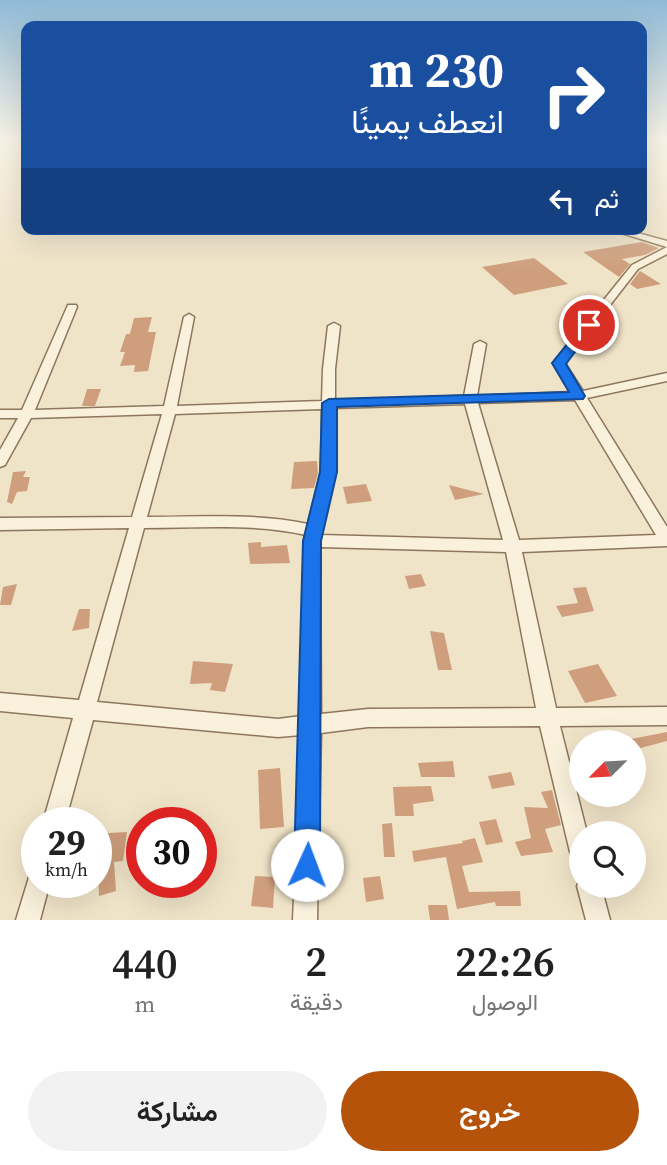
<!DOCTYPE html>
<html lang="ar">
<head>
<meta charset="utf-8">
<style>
	:root { --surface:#fff; --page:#f2f2f2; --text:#222; --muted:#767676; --accent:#b45309 }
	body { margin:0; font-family:"Source Serif 4",Vazirmatn,serif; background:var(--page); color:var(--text); direction:rtl; height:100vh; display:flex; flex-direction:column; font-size:26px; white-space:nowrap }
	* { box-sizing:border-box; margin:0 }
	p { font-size:23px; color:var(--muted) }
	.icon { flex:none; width:38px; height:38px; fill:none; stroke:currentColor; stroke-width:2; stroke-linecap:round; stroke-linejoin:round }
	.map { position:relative; height:920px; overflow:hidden; direction:ltr }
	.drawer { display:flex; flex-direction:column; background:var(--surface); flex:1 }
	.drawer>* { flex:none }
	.top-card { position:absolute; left:21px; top:21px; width:626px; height:214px; border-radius:14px; box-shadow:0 7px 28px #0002; direction:rtl; background:#1a4fa0; color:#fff; overflow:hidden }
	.needle { width:46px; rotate:246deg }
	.buttons { position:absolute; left:569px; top:730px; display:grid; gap:14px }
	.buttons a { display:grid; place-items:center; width:77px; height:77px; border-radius:50%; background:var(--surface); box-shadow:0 7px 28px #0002; font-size:35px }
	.speed { position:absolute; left:21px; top:807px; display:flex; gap:14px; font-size:35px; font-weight:700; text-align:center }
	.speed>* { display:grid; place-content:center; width:91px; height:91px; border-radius:50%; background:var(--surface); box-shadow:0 7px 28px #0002; line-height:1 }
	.speed small { font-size:18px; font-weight:400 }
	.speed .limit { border:10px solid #d22; background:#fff; color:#111 }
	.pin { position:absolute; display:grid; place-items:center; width:60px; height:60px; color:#fff; margin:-30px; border:4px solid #fff; border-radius:50%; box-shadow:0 2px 7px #0007 }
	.me { position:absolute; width:77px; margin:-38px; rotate:2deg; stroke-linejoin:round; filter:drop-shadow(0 0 5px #0008) }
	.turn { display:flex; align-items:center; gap:24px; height:147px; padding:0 28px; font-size:32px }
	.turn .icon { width:91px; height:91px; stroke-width:2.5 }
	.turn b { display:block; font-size:49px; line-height:60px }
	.then { display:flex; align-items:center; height:66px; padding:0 28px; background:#0003; gap:14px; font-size:26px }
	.eta { display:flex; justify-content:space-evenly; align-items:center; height:119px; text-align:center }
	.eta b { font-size:42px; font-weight:600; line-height:49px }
	.primary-button { display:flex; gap:14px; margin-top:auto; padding:14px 28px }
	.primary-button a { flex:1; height:80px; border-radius:42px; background:var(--accent); color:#fff; font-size:28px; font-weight:600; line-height:80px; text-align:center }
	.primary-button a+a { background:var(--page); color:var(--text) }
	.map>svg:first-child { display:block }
</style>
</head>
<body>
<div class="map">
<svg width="667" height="920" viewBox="0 0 667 920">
	<rect width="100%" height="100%" fill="#f0e4c8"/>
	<!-- building -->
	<g fill="#cf9f7d">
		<polygon points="642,242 659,248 645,255 622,259 630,264 619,277 583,252"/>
		<polygon points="534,258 568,284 514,295 482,267"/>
		<polygon points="640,271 661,284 637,289 630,284"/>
		<polygon points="152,317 148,332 156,332 148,371 134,372 135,365 120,366 125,352 120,352 126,334 130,334 134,318"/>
		<polygon points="87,389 101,389 95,406 82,406"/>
		<polygon points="317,461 318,473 314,488 291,489 294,462"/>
		<polygon points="26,471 23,477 30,477 27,491 17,492 12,504 7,502 13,472"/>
		<polygon points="366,484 372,501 347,504 343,487"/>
		<polygon points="449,485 484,494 455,500"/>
		<polygon points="261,542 261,547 287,545 290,563 250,564 248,543"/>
		<polygon points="421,574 426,586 409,589 405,576"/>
		<polygon points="17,584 11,605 0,605 3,587"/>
		<polygon points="586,587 594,611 562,617 556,606 578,603 573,588"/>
		<polygon points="79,609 90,609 89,628 72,631"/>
		<polygon points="430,631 444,633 452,670 438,670"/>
		<polygon points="193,661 233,664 225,692 210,690 212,683 190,684"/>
		<polygon points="598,664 617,696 585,703 568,671"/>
		<polygon points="667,732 667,741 637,749 631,739"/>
		<polygon points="453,761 455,777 421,777 418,763"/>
		<polygon points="280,768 284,827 260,829 258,770"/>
		<polygon points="511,772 515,785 492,789 488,776"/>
		<polygon points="431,786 434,801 413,804 414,816 395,816 393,787"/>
		<polygon points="552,790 561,825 545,829 553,852 521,856 515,842 531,838 524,807 548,808 541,792"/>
		<polygon points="496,819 503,842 486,845 479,822"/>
		<polygon points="392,823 395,857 384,857 382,824"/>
		<polygon points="127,832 123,861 114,862 116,891 99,896 98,871 102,870 108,833"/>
		<polygon points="475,838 483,862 462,866 469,892 520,891 521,906 496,906 495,902 457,909 446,857 414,862 412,851 463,843 462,841"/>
		<polygon points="255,876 275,877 273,908 251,906"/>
		<polygon points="380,876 384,899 366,902 363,878"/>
		<polygon points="428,905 447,905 449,920 430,920"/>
	</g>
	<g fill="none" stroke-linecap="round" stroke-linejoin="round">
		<defs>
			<g id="minor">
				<polygon points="608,229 623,229 667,241 667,247"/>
				<path d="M 667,247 L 667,254 L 638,269 L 565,363 L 583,391 L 667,373 L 667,381 L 587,398 L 667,527 L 667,546 L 522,552 L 556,708 L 667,707 L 667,725 L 560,726 L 587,833 L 581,833 L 581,863 L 573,860 L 570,852 L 540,726 L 368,727 L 321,733 L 317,920 L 293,920 L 301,735 L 278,737 L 93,720 L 65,822 L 43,822 L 73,718 L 0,711 L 0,693 L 79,700 L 129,528 L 0,530 L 0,518 L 132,517 L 162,414 L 31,418 L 5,465 L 0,467 L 0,450 L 18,418 L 0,418 L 0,410 L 22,410 L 68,305 L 76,305 L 77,307 L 35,410 L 164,406 L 184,317 L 189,314 L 194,317 L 177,406 L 322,401 L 323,369 L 328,326 L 334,323 L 340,326 L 335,369 L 335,401 L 464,396 L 474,344 L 480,341 L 486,344 L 477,396 L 571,392 L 553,363 L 632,265 ZM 575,400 L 656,535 L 519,540 L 478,403 ZM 465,404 L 503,540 L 321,535 L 335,472 L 335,408 ZM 322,409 L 321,472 L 308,524 C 256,513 201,517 147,517 L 175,414 ZM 144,528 C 197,528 254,523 306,535 L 301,716 L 278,719 L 97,702 ZM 320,547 L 506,552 L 536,708 L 368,709 L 321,714 Z"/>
				<polygon points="37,871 37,882 50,882 40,920 16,920 30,874"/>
				<polygon points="581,878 581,886 601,886 610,920 586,920 577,886"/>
			</g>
		</defs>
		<!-- minor casing -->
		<use href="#minor" stroke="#8d765c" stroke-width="3"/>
		<!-- minor -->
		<use href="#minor" fill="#faf1dc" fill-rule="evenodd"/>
	</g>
	<!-- sky -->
	<linearGradient id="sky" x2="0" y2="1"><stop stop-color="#8fbad6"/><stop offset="0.52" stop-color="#f8f3e6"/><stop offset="1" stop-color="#f8f3e6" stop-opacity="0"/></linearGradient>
	<rect width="667" height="269" fill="url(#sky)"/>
	<!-- route -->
	<polygon fill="#1a73e8" stroke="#114b97" stroke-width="2" points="589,321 595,325 566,364 585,396 583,399 337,407 337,472 321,541 320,865 316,874 307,878 298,874 294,865 303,541 320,472 322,403 329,399 569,392 552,363 585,322"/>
</svg>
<div class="buttons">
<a><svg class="needle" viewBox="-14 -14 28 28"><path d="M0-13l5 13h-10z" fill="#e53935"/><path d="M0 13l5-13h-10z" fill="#767676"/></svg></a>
<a><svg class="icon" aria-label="search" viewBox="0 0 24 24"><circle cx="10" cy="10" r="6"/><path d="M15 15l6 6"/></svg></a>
</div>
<div class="speed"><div>29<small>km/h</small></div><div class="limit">30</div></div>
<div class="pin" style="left:589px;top:325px;background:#d93025"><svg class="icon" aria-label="arrive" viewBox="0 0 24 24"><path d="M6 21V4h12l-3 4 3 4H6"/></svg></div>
<svg class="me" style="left:307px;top:865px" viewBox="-20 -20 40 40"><circle r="19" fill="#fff"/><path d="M0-13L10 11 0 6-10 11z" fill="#1a73e8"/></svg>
<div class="top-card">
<div class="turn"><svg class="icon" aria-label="right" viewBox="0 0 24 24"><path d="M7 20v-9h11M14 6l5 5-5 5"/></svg><div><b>230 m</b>انعطف يمينًا</div></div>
<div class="then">ثم<svg class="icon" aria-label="left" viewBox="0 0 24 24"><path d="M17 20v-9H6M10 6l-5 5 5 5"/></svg></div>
</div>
</div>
<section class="drawer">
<div class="eta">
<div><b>22:26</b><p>الوصول</p></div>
<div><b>2</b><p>دقيقة</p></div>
<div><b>440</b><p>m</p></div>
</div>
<div class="primary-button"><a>خروج</a><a>مشاركة</a></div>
</section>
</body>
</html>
